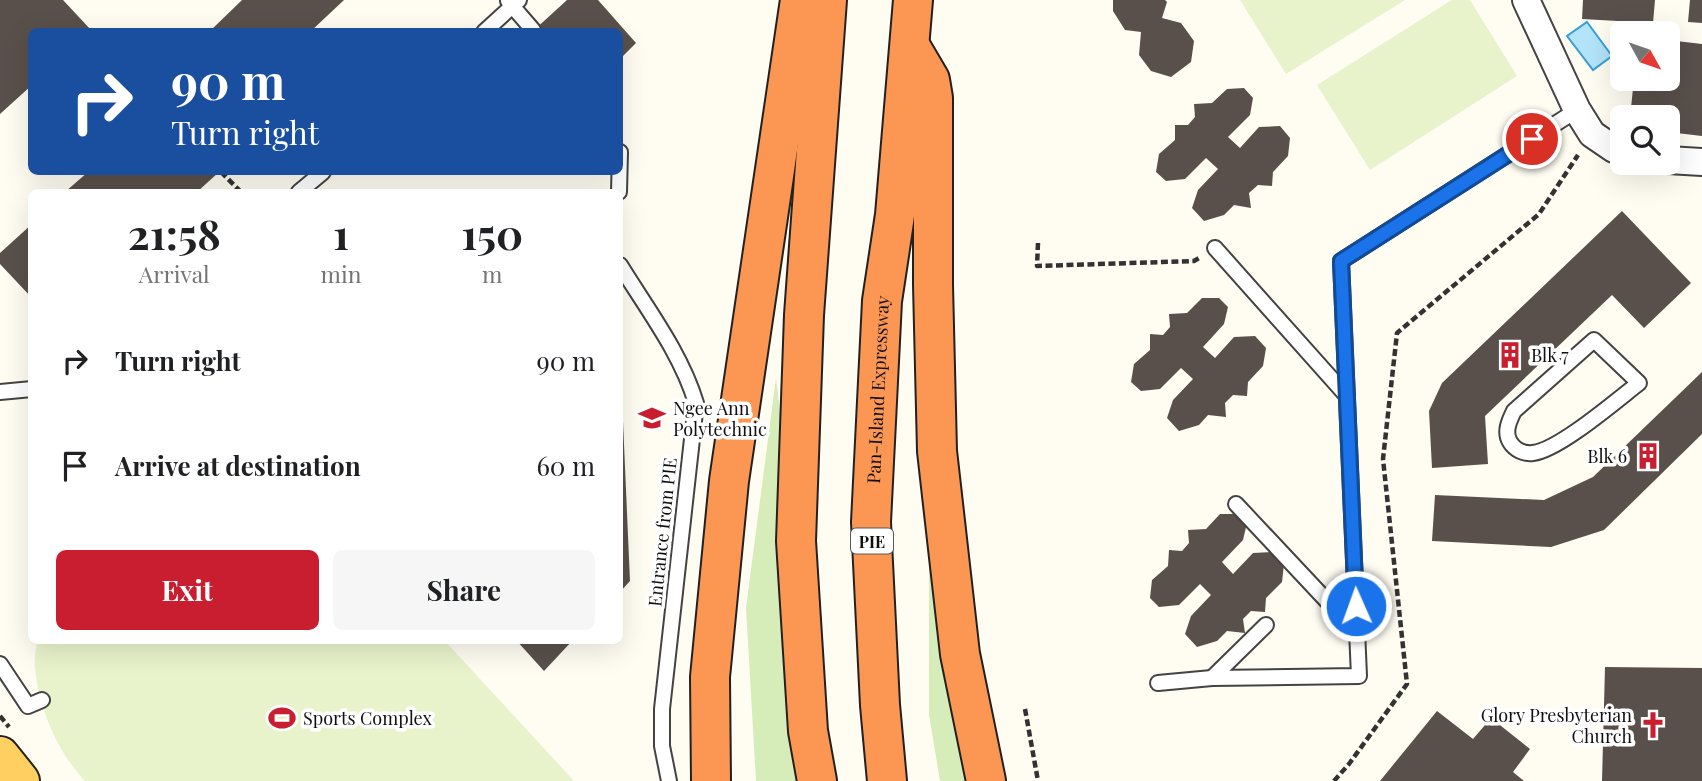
<!DOCTYPE html>
<html lang="en">
<head>
<meta charset="utf-8">
<style>
	:root { --surface:#fff; --page:#f6f6f6; --text:#202124; --muted:#757577; --accent:#c91e30 }
	body { margin:0; font-family:"Playfair Display",serif; background:var(--page); color:var(--text); height:100vh; display:flex; flex-direction:column; font-size:26px; white-space:nowrap }
	* { box-sizing:border-box; margin:0 }
	p { font-size:23px; color:var(--muted) }
	.icon { flex:none; width:38px; height:38px; fill:none; stroke:currentColor; stroke-width:2; stroke-linecap:round; stroke-linejoin:round }
	.map { position:relative; flex:1; overflow:hidden }
	.details { position:absolute; left:28px; top:189px; width:595px; height:455px; display:flex; flex-direction:column; background:var(--surface); border-radius:10px; box-shadow:0 7px 28px #0002 }
	.details>* { flex:none }
	.guide { position:absolute; left:28px; top:28px; width:595px; height:147px; border-radius:10px; box-shadow:0 7px 28px #0002; background:#1a4fa0; color:#fff; overflow:hidden }
	.needle { width:46px; rotate:130deg }
	.controls { position:absolute; left:1610px; top:21px; display:grid; gap:14px }
	.controls a { display:grid; place-items:center; width:70px; height:70px; border-radius:10px; background:var(--surface); box-shadow:0 7px 28px #0002; font-size:35px }
	.pin { position:absolute; display:grid; place-items:center; width:60px; height:60px; color:#fff; margin:-30px; border:4px solid #fff; border-radius:50%; box-shadow:0 2px 7px #0007 }
	.me { position:absolute; width:77px; margin:-38px; rotate:358deg; stroke-linejoin:round; filter:drop-shadow(0 0 5px #0008) }
	.turn { display:flex; align-items:center; gap:24px; height:147px; padding:0 28px; font-size:32px }
	.turn .icon { width:91px; height:91px; stroke-width:2.5 }
	.turn b { display:block; font-size:49px; line-height:60px }
	.eta { display:flex; justify-content:space-evenly; align-items:center; height:119px; text-align:center }
	.eta b { font-size:42px; font-weight:700; line-height:49px }
	.cta { display:flex; gap:14px; margin-top:auto; padding:14px 28px }
	.cta a { flex:1; height:80px; border-radius:10px; background:var(--accent); color:#fff; font-size:28px; font-weight:700; line-height:80px; text-align:center }
	.cta a+a { background:var(--page); color:var(--text) }
	ul { padding:0; list-style:none }
	li { display:flex; align-items:center; gap:21px; height:105px; padding:0 28px }
	li div { flex:1 }
	li b { display:block; font-size:26px }
	li em { font-style:normal }
	.map>svg:first-child { display:block }
</style>
</head>
<body>
<div class="map">
<svg width="1702" height="781" viewBox="0 0 1702 781">
	<rect width="100%" height="100%" fill="#fffcf2"/>
	<!-- green -->
	<g fill="#d7edb9">
		<polygon points="776,378 824,781 756,781 746,608"/>
		<polygon points="929,485 971,781 940,781 929,715"/>
	</g>
	<!-- pitch -->
	<g fill="#e8f3cb">
		<polygon points="1240,0 1405,0 1286,74"/>
		<polygon points="1452,0 1470,0 1517,76 1370,170 1317,85"/>
		<path d="M 37,641 L 445,641 L 574,781 L 85,781 C 57,751 39,709 35,668 C 34,659 36,649 37,641 Z"/>
	</g>
	<!-- water -->
	<polygon fill="#b3e4fa" stroke="#369fd5" stroke-width="2" points="1587,22 1612,56 1593,70 1567,36"/>
	<!-- building -->
	<g fill="#59504b">
		<polygon points="0,0 63,0 91,30 32,32 32,85 0,114"/>
		<polygon points="242,0 344,0 310,32 209,32"/>
		<polygon points="567,0 598,0 636,43 620,59 620,32 532,32"/>
		<polygon points="1113,0 1165,0 1167,2 1162,18 1181,23 1194,41 1191,62 1171,77 1151,71 1139,55 1141,32 1125,30 1113,11"/>
		<polygon points="1583,0 1655,0 1653,23 1582,19"/>
		<polygon points="1690,0 1702,0 1702,23 1688,22"/>
		<polygon points="1668,40 1702,44 1702,136 1668,132 1668,117 1630,117 1634,79 1668,79"/>
		<polygon points="1244,88 1253,98 1250,115 1228,137 1240,148 1259,127 1280,126 1290,138 1288,156 1273,172 1272,186 1258,185 1249,193 1251,208 1234,205 1224,215 1204,221 1192,208 1198,190 1218,169 1206,158 1185,179 1166,181 1156,172 1159,154 1175,140 1175,125 1188,125 1195,117 1194,104 1212,103 1227,89"/>
		<polygon points="88,172 219,172 197,192 65,192"/>
		<polygon points="1622,211 1691,283 1644,328 1612,295 1485,416 1488,464 1432,468 1429,411 1442,383"/>
		<polygon points="32,224 32,298 0,264 0,253"/>
		<polygon points="1202,298 1219,298 1228,307 1224,324 1203,347 1215,358 1234,337 1255,336 1266,348 1263,366 1248,382 1247,396 1233,395 1225,403 1226,417 1208,415 1199,425 1179,431 1167,418 1173,400 1193,379 1181,368 1160,389 1141,391 1131,382 1134,364 1150,350 1150,334 1163,335 1170,327 1169,314 1187,313"/>
		<polygon points="1702,372 1702,434 1604,530 1551,547 1432,541 1435,495 1544,500 1593,477"/>
		<polygon points="620,399 622,399 630,581 620,592"/>
		<polygon points="1220,514 1238,514 1247,523 1243,540 1222,562 1233,574 1253,553 1273,552 1284,564 1282,582 1266,598 1265,612 1251,611 1243,619 1245,633 1227,631 1217,641 1197,647 1185,634 1191,616 1211,595 1200,584 1179,605 1159,607 1150,598 1152,580 1168,566 1169,550 1182,551 1189,543 1188,530 1206,529"/>
		<polygon points="516,640 573,640 544,671"/>
		<polygon points="1605,667 1702,668 1702,781 1602,781"/>
		<polygon points="1437,711 1473,739 1491,718 1530,749 1513,772 1524,781 1380,781"/>
	</g>
	<g fill="none" stroke-linecap="round" stroke-linejoin="round">
		<defs>
			<g id="service">
				<polyline points="508,1 533,30"/>
				<polyline points="484,32 519,0"/>
				<polyline points="299,192 323,172"/>
				<polyline points="619,192 620,152"/>
				<polyline points="1215,248 1347,396"/>
				<path d="M 620,265 C 647,309 681,353 696,403 L 662,709 L 662,746 L 669,781"/>
				<path d="M 1594,340 L 1639,383 C 1617,400 1559,450 1533,453 C 1524,454 1515,450 1510,442 C 1504,432 1509,421 1514,411 Z"/>
				<polyline points="0,392 32,389"/>
				<polyline points="1236,504 1357,633"/>
				<polyline points="1266,625 1212,678 1359,676 1341,261 1577,110"/>
				<polyline points="0,664 28,706 42,700"/>
				<polyline points="1158,683 1212,678"/>
			</g>
			<g id="minor">
				<polyline points="1526,0 1577,110 1592,134 1614,149 1622,151"/>
				<polyline points="1668,160 1702,162"/>
			</g>
			<polyline id="primary" points="0,756 20,781"/>
			<g id="motorway">
				<polyline points="910,46 930,80 933,98 933,285 937,451 960,654 986,781"/>
				<polyline points="711,781 710,677 729,481 800,0"/>
				<polyline points="817,781 808,731 796,541 804,315 827,0"/>
				<path id="s1" d="M 887,781 L 880,705 L 871,522 L 882,301 L 895,215 L 913,0"/>
			</g>
		</defs>
		<!-- service casing -->
		<use href="#service" stroke="#434343" stroke-width="18"/>
		<!-- minor casing -->
		<use href="#minor" stroke="#434343" stroke-width="30"/>
		<!-- primary casing -->
		<use href="#primary" stroke="#212121" stroke-width="42"/>
		<!-- motorway casing -->
		<use href="#motorway" stroke="#212121" stroke-width="42"/>
		<!-- path -->
		<g stroke="#323232" stroke-width="4.5" stroke-dasharray="7 3.5" stroke-linecap="butt">
			<polyline points="221,172 241,192"/>
			<polyline points="1038,243 1037,266 1194,261 1199,258"/>
			<polyline points="1025,709 1038,781"/>
			<polyline points="0,716 9,727"/>
			<polyline points="1334,781 1349,764 1407,684 1383,459 1397,333 1539,214 1578,155"/>
		</g>
		<!-- service -->
		<use href="#service" stroke="#fff" stroke-width="14"/>
		<!-- minor -->
		<use href="#minor" stroke="#fff" stroke-width="26"/>
		<!-- primary -->
		<use href="#primary" stroke="#ffcf62" stroke-width="38"/>
		<!-- motorway -->
		<use href="#motorway" stroke="#fc9653" stroke-width="38"/>
	</g>
	<g fill="none" stroke-linecap="round" stroke-linejoin="round">
		<defs>
			<polyline id="route" points="1356,606 1341,261 1532,139"/>
		</defs>
		<!-- route casing -->
		<use href="#route" stroke="#114b97" stroke-width="18"/>
		<!-- route -->
		<use href="#route" stroke="#1a73e8" stroke-width="12"/>
	</g>
	<!-- icons -->
	<defs>
		<symbol id="building-bare" viewBox="-9 -9 18 18"><path d="M-4-6H4V6H1V3H-1V6H-4ZM-2.5-4.3h1.7v1.8h-1.7ZM.8-4.3h1.7v1.8H.8ZM-2.5-1h1.7V.8h-1.7ZM.8-1h1.7V.8H.8Z" fill="#c91e30" stroke="#fff" stroke-width="2.5" paint-order="stroke"/></symbol>
		<symbol id="university-bare" viewBox="-9 -9 18 18"><path d="M0-5L7-2L0 1L-7-2ZM-4 1L0 2.5L4 1V4Q0 6-4 4Z" fill="#c91e30" stroke="#fff" stroke-width="2.5" paint-order="stroke"/></symbol>
		<symbol id="stadium-bare" viewBox="-9 -9 18 18"><path d="M0-5a6.5 5 0 1 0 0 10a6.5 5 0 1 0 0-10ZM-3.5-1.8h7v3.6h-7Z" fill="#c91e30" stroke="#fff" stroke-width="2.5" paint-order="stroke"/></symbol>
		<symbol id="church-bare" viewBox="-9 -9 18 18"><path d="M-1.2-6h2.4v3.5h3.3v2.4h-3.3V6h-2.4V-.1h-3.3v-2.4h3.3Z" fill="#c91e30" stroke="#fff" stroke-width="2.5" paint-order="stroke"/></symbol>
	</defs>
	<g fill-rule="evenodd">
		<use href="#building-bare" x="1491" y="336" width="38" height="38"/>
		<use href="#university-bare" x="633" y="399" width="38" height="38"/>
		<use href="#building-bare" x="1629" y="437" width="38" height="38"/>
		<use href="#stadium-bare" x="263" y="699" width="38" height="38"/>
		<use href="#church-bare" x="1634" y="706" width="38" height="38"/>
	</g>
	<g text-anchor="middle" dominant-baseline="central" stroke-width="7" stroke-linejoin="round" paint-order="stroke">
		<!-- shield labels -->
		<rect fill="#fff" stroke="#585858" stroke-width="2" x="851" y="528.5" width="42" height="25" rx="5"/>
		<g font-size="16" font-weight="bold" fill="#101010">
			<text x="872" y="541">PIE</text>
		</g>
		<!-- poi labels -->
		<g font-size="18" fill="#101010" stroke="#fff" text-anchor="start">
			<text x="1531" y="355">Blk 7</text>
			<text x="673" y="408">Ngee Ann<tspan x="673" dy="21">Polytechnic</tspan></text>
			<text x="1627" y="456" text-anchor="end">Blk 6</text>
			<text x="1632" y="715" text-anchor="end">Glory Presbyterian<tspan x="1632" dy="21">Church</tspan></text>
			<text x="303" y="718">Sports Complex</text>
		</g>
		<!-- street labels -->
		<g font-size="18" fill="#101010" stroke="#fff">
			<text stroke="none"><textPath href="#s1" startOffset="392">Pan-Island Expressway</textPath></text>
			<text transform="translate(662 532) rotate(-84)">Entrance from PIE</text>
		</g>
	</g>
</svg>
<div class="controls">
<a><svg class="needle" viewBox="-14 -14 28 28"><path d="M0-13l5 13h-10z" fill="#e53935"/><path d="M0 13l5-13h-10z" fill="#757577"/></svg></a>
<a><svg class="icon" aria-label="search" viewBox="0 0 24 24"><circle cx="10" cy="10" r="6"/><path d="M15 15l6 6"/></svg></a>
</div>
<div class="pin" style="left:1532px;top:139px;background:#d93025"><svg class="icon" aria-label="arrive" viewBox="0 0 24 24"><path d="M6 21V4h12l-3 4 3 4H6"/></svg></div>
<svg class="me" style="left:1356px;top:606px" viewBox="-20 -20 40 40"><circle r="17" fill="#1a73e8" stroke="#fff" stroke-width="3"/><path d="M0-11L8 9 0 5-8 9z" fill="#fff"/></svg>
<div class="guide">
<div class="turn"><svg class="icon" aria-label="right" viewBox="0 0 24 24"><path d="M7 20v-9h11M14 6l5 5-5 5"/></svg><div><b>90 m</b>Turn right</div></div>
</div>
<section class="details">
<div class="eta">
<div><b>21:58</b><p>Arrival</p></div>
<div><b>1</b><p>min</p></div>
<div><b>150</b><p>m</p></div>
</div>
<ul>
<li><svg class="icon" aria-label="right" viewBox="0 0 24 24"><path d="M7 20v-9h11M14 6l5 5-5 5"/></svg><div><b>Turn right</b></div><em>90 m</em></li>
<li><svg class="icon" aria-label="arrive" viewBox="0 0 24 24"><path d="M6 21V4h12l-3 4 3 4H6"/></svg><div><b>Arrive at destination</b></div><em>60 m</em></li>
</ul>
<div class="cta"><a>Exit</a><a>Share</a></div>
</section>
</div>
</body>
</html>
